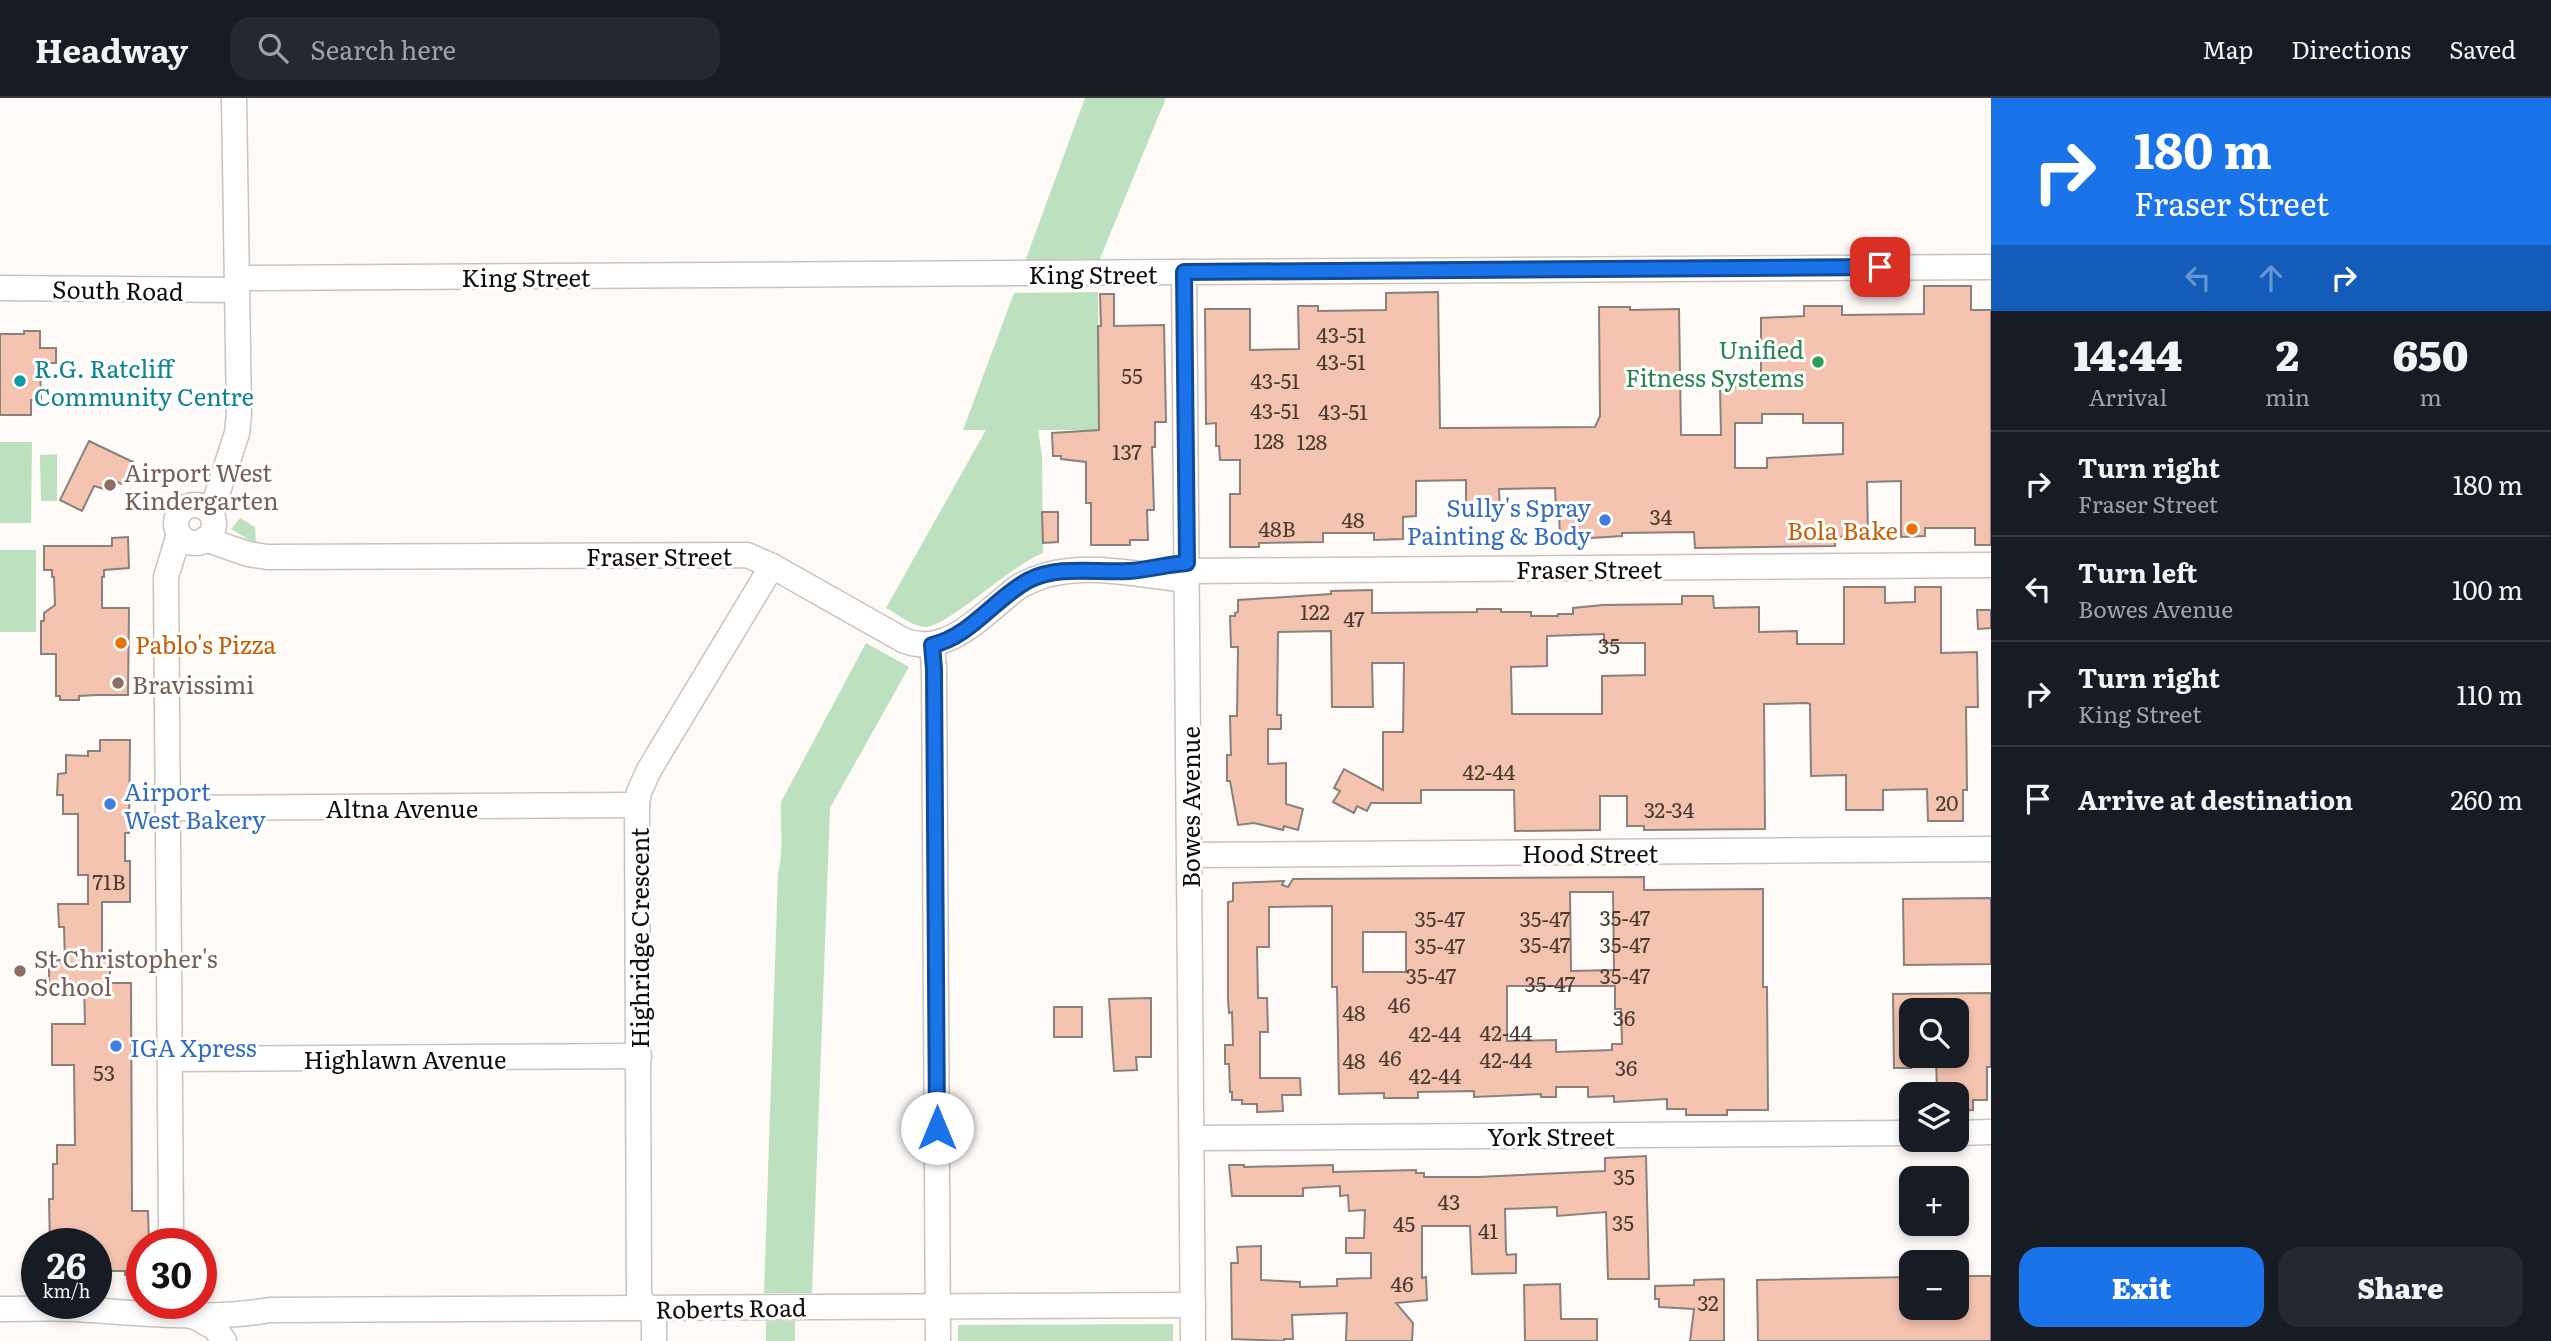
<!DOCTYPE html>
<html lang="en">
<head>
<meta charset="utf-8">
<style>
	:root { --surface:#171b24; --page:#242831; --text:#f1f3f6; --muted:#9ea1a6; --line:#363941; --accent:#1a73e8 }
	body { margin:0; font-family:Literata,serif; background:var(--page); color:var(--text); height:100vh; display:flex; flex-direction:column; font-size:26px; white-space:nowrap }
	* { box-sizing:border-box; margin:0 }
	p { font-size:23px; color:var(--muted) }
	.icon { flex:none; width:38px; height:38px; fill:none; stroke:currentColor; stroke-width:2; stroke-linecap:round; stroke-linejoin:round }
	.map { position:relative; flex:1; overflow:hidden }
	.panel { display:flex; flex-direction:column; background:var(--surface); width:560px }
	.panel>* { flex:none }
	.banner { background:#1a73e8; color:#fff; overflow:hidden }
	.controls { position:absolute; left:1899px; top:900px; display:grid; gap:14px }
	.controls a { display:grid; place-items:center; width:70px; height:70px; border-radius:14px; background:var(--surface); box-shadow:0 4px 10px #0003; font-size:35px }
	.speed { position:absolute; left:21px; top:1130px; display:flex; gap:14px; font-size:35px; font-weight:700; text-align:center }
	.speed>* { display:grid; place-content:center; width:91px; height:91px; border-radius:50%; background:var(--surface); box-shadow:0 4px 10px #0003; line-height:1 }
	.speed small { font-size:18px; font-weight:400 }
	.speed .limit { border:10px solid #d22; background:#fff; color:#111 }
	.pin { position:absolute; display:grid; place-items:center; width:60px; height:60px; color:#fff; margin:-30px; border-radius:14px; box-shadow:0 4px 10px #0006 }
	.me { position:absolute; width:77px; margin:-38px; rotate:0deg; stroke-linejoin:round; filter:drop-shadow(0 0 5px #0008) }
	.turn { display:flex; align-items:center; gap:24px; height:147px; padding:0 28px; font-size:32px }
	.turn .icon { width:91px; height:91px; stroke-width:2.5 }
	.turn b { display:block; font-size:49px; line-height:60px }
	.lanes { display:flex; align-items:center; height:66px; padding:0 28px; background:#0003; justify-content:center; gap:35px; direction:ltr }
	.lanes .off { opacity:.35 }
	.eta { display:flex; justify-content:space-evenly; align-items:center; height:119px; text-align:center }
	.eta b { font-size:42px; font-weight:800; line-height:49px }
	.primary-button { display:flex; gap:14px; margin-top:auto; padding:14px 28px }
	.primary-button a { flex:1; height:80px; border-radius:21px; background:var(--accent); color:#fff; font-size:28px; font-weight:800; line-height:80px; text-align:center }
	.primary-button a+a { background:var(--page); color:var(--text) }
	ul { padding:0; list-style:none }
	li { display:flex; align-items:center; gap:21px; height:105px; padding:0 28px; border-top:2px solid var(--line) }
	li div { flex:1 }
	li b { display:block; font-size:26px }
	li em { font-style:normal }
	header { display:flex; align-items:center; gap:42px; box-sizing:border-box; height:98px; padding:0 35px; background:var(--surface); border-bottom:2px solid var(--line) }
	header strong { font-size:33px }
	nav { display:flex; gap:38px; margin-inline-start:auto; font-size:24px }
	.search { width:490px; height:63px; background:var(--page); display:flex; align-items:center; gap:18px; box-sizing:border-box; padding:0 24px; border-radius:21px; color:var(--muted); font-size:26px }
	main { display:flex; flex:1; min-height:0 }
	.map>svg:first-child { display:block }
</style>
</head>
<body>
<header>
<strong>Headway</strong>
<div class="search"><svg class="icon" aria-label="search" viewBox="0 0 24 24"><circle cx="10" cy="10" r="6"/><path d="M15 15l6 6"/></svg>Search here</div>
<nav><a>Map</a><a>Directions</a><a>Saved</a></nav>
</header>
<main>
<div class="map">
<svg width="1991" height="1243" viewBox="0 0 1991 1243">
	<rect width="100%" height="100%" fill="#fefaf8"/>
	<!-- green -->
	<g fill="#bde1bf">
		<polygon points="1085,0 1166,0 1099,163 1024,166"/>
		<path d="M 1098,194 L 1099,332 L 1038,332 L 1042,358 L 1043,455 C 1011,467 948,529 925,529 C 912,528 897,516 886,510 L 986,332 L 963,332 L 1014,195 Z"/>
		<polygon points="0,344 32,344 31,425 0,425"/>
		<polygon points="57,356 57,403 41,403 40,357"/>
		<polygon points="240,420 255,429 256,446 231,431"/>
		<rect x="0" y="452" width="36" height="82"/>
		<path d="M 866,545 L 909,569 L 830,710 L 812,1195 L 764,1195 L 778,776 C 784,751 780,729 781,704 Z"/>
		<rect x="766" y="1223" width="29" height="20"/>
		<polygon points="1173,1226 1173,1243 958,1243 958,1227"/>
	</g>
	<!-- building -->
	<g fill="#f4c4b0" stroke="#8a807c" stroke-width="2" fill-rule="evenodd">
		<path d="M 1924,188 L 1971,188 L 1971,212 L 1991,212 L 1991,447 L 1975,447 L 1975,430 L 1925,430 L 1925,438 L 1901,439 L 1901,383 L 1867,384 L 1868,438 L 1835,439 L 1835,448 L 1695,450 L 1694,434 L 1622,435 L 1622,438 L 1560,442 L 1559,412 L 1556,413 L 1555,390 L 1499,391 L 1500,418 L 1466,419 L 1466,382 L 1416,383 L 1416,418 L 1403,419 L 1403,441 L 1374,442 L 1374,435 L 1323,435 L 1323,444 L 1259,445 L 1259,449 L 1230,449 L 1230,396 L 1240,396 L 1240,362 L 1220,362 L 1219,348 L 1216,348 L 1216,325 L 1206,326 L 1205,211 L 1250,211 L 1250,252 L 1299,251 L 1298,208 L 1318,208 L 1318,213 L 1386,212 L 1386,195 L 1438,194 L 1440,330 L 1461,330 L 1595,329 L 1600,318 L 1599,209 L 1630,209 L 1630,212 L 1679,211 L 1681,337 L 1721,337 L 1720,289 L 1761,289 L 1761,220 L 1804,218 L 1804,208 L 1842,208 L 1842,217 L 1924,216 ZM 1762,316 L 1803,316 L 1803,325 L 1843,325 L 1843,356 L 1767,360 L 1767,370 L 1735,370 L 1735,325 L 1762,325 Z"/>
		<polygon points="1100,196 1114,196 1114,228 1164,227 1166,324 1155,324 1155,349 1152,349 1154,412 1147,412 1148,442 1130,442 1130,447 1091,447 1091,405 1086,405 1086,364 1061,361 1061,358 1053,358 1052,335 1099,332 1098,228 1101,228"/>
		<polygon points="24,233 40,233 40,250 56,250 56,265 40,265 41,302 31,302 31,317 0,317 0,236 24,236"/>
		<polygon points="89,343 133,364 122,386 113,382 108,392 94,388 82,413 60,402"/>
		<polygon points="1042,414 1058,414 1058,444 1043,445"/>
		<polygon points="128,439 129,470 104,472 104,479 102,479 102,510 129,510 128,597 97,597 79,598 79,602 60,602 60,598 56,598 56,556 41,556 41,523 44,523 44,515 55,507 54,479 52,479 52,472 44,472 44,448 112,448 112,440"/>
		<path d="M 1844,489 L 1885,489 L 1885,505 L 1915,504 L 1915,489 L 1941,489 L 1941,555 L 1977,554 L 1978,609 L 1966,609 L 1967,692 L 1963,692 L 1963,723 L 1928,723 L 1927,691 L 1883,692 L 1883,712 L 1846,712 L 1846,677 L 1811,678 L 1810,606 L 1808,605 L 1764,606 L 1765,731 L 1644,732 L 1644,728 L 1627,728 L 1627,698 L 1600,698 L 1600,732 L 1515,733 L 1514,692 L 1421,692 L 1421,705 L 1371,705 L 1367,713 L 1357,708 L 1354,715 L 1333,704 L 1340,693 L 1334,690 L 1344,671 L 1383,692 L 1383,634 L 1403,634 L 1404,565 L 1372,565 L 1373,609 L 1332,609 L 1331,533 L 1278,534 L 1277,617 L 1281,617 L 1281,631 L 1268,631 L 1268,666 L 1286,665 L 1286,706 L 1303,711 L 1298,732 L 1284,728 L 1283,732 L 1254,725 L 1238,727 L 1230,683 L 1227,683 L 1227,657 L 1231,657 L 1230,618 L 1237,618 L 1238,549 L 1231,549 L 1230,518 L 1235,518 L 1235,515 L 1238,514 L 1238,502 L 1331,496 L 1331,493 L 1372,492 L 1372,515 L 1477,514 L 1477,511 L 1501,511 L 1501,514 L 1531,514 L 1531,518 L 1558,518 L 1558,516 L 1573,516 L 1573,510 L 1603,507 L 1682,506 L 1682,498 L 1713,498 L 1714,510 L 1759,509 L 1759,534 L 1797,533 L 1797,546 L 1844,546 ZM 1604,536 L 1604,545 L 1645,545 L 1645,577 L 1602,578 L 1602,616 L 1512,616 L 1511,569 L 1547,568 L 1547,538 Z"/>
		<polygon points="1977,512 1991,512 1991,530 1978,531"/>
		<polygon points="100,642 130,642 129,735 125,735 125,763 130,763 130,804 102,804 102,861 110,861 110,885 131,885 132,1113 148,1113 149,1146 142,1146 142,1176 125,1177 125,1173 96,1173 96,1146 50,1146 49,1101 53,1101 53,1066 57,1066 57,1047 75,1047 74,967 52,967 52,926 85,926 84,886 49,886 49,862 65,862 64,829 59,829 58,806 88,806 88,777 78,777 78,716 63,716 63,697 57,697 58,676 66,675 66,657 88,658 88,653 100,653"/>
		<path d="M 1644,779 L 1644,792 L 1763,791 L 1763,889 L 1767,889 L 1768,1012 L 1727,1012 L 1727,1017 L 1686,1017 L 1686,1011 L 1667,1011 L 1667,1001 L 1614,1004 L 1614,998 L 1588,999 L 1588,989 L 1556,989 L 1556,999 L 1541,999 L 1541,996 L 1474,999 L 1474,993 L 1418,994 L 1418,1000 L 1384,1000 L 1384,995 L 1339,996 L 1337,889 L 1332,889 L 1332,808 L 1269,809 L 1269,849 L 1257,849 L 1258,900 L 1267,900 L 1268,934 L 1260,934 L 1260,980 L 1300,980 L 1301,997 L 1282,997 L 1283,1013 L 1257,1014 L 1257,1006 L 1242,1006 L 1242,1002 L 1232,1002 L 1232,994 L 1230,994 L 1229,966 L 1225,966 L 1225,947 L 1233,947 L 1232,914 L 1229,915 L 1228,901 L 1228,804 L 1233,803 L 1233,785 L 1284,783 L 1282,787 L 1288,789 L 1293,781 ZM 1570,794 L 1613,794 L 1614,872 L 1571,873 ZM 1363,834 L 1406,834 L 1406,874 L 1363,874 ZM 1507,888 L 1615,888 L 1615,911 L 1621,911 L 1622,946 L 1612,946 L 1612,952 L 1556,954 L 1556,942 L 1507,943 Z"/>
		<polygon points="1991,800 1991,866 1904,867 1903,801"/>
		<polygon points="1991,895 1991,969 1987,969 1987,1002 1973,1002 1973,1012 1956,1013 1956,996 1937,996 1936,957 1956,957 1956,912 1911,912 1911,970 1894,970 1893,896"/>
		<polygon points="1151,900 1151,959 1136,959 1137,972 1114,973 1109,901"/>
		<rect x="1054" y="909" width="28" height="30"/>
		<polygon points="1646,1058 1649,1181 1608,1181 1606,1114 1557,1118 1557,1109 1505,1111 1506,1153 1507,1157 1516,1156 1516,1175 1472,1176 1470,1128 1422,1128 1422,1180 1426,1179 1427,1202 1396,1205 1413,1225 1412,1243 1346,1243 1347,1215 1292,1217 1293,1241 1284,1241 1284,1243 1232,1241 1231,1165 1238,1165 1237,1149 1261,1148 1261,1182 1300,1184 1300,1189 1337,1188 1337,1181 1371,1180 1371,1155 1346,1155 1346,1140 1364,1140 1365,1112 1349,1113 1348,1097 1340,1098 1340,1088 1303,1090 1303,1098 1232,1098 1229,1067 1244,1067 1244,1069 1333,1067 1333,1074 1416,1072 1416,1075 1424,1075 1424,1079 1478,1079 1605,1073 1605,1060"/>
		<polygon points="1956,1178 1991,1178 1991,1243 1758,1243 1757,1182 1911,1179 1911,1209 1956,1209"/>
		<polygon points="1724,1181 1724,1243 1690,1243 1694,1211 1659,1209 1659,1201 1655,1201 1655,1188 1694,1187 1694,1182"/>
		<polygon points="1560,1186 1561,1221 1597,1221 1597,1243 1525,1243 1524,1187"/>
	</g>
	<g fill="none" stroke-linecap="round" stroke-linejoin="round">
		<defs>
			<g id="minor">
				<polyline points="1184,174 1193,1243"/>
				<polyline points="237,180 1991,169"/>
				<polyline points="0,190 237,192"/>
				<circle cx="195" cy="426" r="19"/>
				<polyline points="211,415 237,335 239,316 234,0"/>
				<path d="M 205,441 L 248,456 L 267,459 L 747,457 L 772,468 L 903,542 C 946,561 985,514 1017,490 C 1067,458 1132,477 1187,482"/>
				<polyline points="1187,473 1991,467"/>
				<polyline points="932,547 934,571 938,1243"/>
				<polyline points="168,710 637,707"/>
				<polyline points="1190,757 1991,751"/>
				<polyline points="171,961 639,958"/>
				<polyline points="1956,1035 1991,1034"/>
				<polyline points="1192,1040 1911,1035"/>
				<polyline points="167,1146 171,1130 166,479 179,436"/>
				<path d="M 0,1211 C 25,1211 51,1210 76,1211 C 141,1215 205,1223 270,1212 L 1193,1207"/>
				<polyline points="193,1218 215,1230 224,1243"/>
				<polyline points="654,1243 654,1220 639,1199 637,707 639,694 649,672 772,468"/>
			</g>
		</defs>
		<!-- minor casing -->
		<use href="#minor" stroke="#ccc2bd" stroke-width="27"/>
		<!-- minor -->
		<use href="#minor" stroke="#fff" stroke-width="24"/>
	</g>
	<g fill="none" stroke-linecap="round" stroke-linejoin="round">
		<defs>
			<path id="route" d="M 937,1030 L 934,571 L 932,547 C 970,539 995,500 1029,482 C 1059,467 1097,475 1129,473 C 1148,472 1168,466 1187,465 L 1184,174 L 1880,169"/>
		</defs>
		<!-- route casing -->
		<use href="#route" stroke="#114b97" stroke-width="18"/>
		<!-- route -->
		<use href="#route" stroke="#1a73e8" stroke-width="12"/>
	</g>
	<!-- markers -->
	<circle fill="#2e9e5b" stroke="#fff" stroke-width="2.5" cx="1818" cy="264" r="7"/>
	<circle fill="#0f9aa8" stroke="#fff" stroke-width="2.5" cx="20" cy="283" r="7"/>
	<g fill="#8d6e63" stroke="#fff" stroke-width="2.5">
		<circle cx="110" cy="387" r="7"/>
		<circle cx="118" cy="585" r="7"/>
		<circle cx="20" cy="873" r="7"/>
	</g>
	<g fill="#3f7fe0" stroke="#fff" stroke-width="2.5">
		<circle cx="1605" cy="422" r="7"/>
		<circle cx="110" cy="706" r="7"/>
		<circle cx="116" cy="948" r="7"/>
	</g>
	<g fill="#e8710a" stroke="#fff" stroke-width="2.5">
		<circle cx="1912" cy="431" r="7"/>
		<circle cx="121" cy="545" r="7"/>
	</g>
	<g text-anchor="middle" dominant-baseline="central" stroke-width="6" stroke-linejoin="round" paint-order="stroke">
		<!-- number labels -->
		<g font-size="21" fill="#4a3b35">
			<text x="1341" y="235">43-51</text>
			<text x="1341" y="262">43-51</text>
			<text x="1132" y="276">55</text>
			<text x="1275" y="281">43-51</text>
			<text x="1275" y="311">43-51</text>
			<text x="1343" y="312">43-51</text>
			<text x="1269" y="341">128</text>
			<text x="1312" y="342">128</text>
			<text x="1127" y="352">137</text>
			<text x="1661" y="417">34</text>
			<text x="1353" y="420">48</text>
			<text x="1277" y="429">48B</text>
			<text x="1315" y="512">122</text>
			<text x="1354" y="519">47</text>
			<text x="1609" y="546">35</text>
			<text x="1489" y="672">42-44</text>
			<text x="1947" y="703">20</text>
			<text x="1669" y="710">32-34</text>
			<text x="109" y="782">71B</text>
			<text x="1625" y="818">35-47</text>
			<text x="1440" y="819">35-47</text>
			<text x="1545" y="819">35-47</text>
			<text x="1545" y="845">35-47</text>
			<text x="1625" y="845">35-47</text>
			<text x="1440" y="846">35-47</text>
			<text x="1431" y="876">35-47</text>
			<text x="1625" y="876">35-47</text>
			<text x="1550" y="884">35-47</text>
			<text x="1399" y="905">46</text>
			<text x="1354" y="913">48</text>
			<text x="1624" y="918">36</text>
			<text x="1506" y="933">42-44</text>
			<text x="1435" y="934">42-44</text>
			<text x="1390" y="958">46</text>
			<text x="1506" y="960">42-44</text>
			<text x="1354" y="961">48</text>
			<text x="1626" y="968">36</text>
			<text x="104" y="973">53</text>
			<text x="1435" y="976">42-44</text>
			<text x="1624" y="1077">35</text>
			<text x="1449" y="1102">43</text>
			<text x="1623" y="1123">35</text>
			<text x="1404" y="1124">45</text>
			<text x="1488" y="1131">41</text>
			<text x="1402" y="1184">46</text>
			<text x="1708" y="1203">32</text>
		</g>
		<!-- street labels -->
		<g font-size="24" fill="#110d0c" stroke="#fff">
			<text x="1093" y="175">King Street</text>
			<text x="526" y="178">King Street</text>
			<text transform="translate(118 191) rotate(1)">South Road</text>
			<text x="659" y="457">Fraser Street</text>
			<text x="1589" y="470">Fraser Street</text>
			<text x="402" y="709">Altna Avenue</text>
			<text transform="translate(1189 709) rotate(-90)">Bowes Avenue</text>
			<text x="1590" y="754">Hood Street</text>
			<text transform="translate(638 840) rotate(-90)">Highridge Crescent</text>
			<text x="405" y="960">Highlawn Avenue</text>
			<text x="1551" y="1037">York Street</text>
			<text transform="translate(731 1209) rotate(-1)">Roberts Road</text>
		</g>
		<!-- leisure labels -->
		<g font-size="24" fill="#27864d" stroke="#fff" text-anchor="end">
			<text x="1804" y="250">Unified<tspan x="1804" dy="28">Fitness Systems</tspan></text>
		</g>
		<!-- culture labels -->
		<g font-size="24" fill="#0d838f" stroke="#fff" text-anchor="start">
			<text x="34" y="269">R.G. Ratcliff<tspan x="34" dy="28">Community Centre</tspan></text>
		</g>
		<!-- education labels -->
		<g font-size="24" fill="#785e54" stroke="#fff" text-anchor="start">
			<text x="124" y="373">Airport West<tspan x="124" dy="28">Kindergarten</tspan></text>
			<text x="132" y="585">Bravissimi</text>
			<text x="34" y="859">St Christopher's<tspan x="34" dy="28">School</tspan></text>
		</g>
		<!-- shop labels -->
		<g font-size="24" fill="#366cbe" stroke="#fff" text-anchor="start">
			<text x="1591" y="408" text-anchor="end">Sully's Spray<tspan x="1591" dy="28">Painting &amp; Body</tspan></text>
			<text x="124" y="692">Airport<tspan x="124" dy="28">West Bakery</tspan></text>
			<text x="130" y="948">IGA Xpress</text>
		</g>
		<!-- food labels -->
		<g font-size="24" fill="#c56008" stroke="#fff" text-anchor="end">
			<text x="1898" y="431">Bola Bake</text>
			<text x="135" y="545" text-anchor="start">Pablo's Pizza</text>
		</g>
	</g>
</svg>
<div class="controls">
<a><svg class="icon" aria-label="search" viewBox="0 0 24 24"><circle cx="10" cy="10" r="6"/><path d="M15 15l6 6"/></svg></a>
<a><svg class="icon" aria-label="layers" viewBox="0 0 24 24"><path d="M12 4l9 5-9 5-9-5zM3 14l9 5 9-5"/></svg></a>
<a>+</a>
<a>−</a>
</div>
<div class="speed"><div>26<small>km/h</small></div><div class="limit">30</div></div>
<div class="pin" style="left:1880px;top:169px;background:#d93025"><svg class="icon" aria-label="arrive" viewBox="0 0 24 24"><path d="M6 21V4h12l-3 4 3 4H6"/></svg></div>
<svg class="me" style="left:937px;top:1030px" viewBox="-20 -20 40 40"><circle r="19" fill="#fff"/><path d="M0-13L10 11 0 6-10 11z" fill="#1a73e8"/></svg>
</div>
<section class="panel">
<div class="banner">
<div class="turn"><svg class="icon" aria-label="right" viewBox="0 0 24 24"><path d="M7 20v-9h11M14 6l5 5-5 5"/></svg><div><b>180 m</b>Fraser Street</div></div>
<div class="lanes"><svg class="icon off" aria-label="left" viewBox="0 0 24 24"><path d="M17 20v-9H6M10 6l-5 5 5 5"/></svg><svg class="icon off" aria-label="ahead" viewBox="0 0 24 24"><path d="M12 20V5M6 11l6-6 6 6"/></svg><svg class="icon" aria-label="right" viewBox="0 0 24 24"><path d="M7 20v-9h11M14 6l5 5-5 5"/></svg></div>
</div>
<div class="eta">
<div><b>14:44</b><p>Arrival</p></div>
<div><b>2</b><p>min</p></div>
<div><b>650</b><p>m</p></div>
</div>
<ul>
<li><svg class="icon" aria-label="right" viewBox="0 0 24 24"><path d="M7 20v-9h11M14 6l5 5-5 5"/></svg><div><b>Turn right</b><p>Fraser Street</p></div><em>180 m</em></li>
<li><svg class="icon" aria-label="left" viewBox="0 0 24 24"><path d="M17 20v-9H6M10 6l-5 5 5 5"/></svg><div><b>Turn left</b><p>Bowes Avenue</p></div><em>100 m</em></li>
<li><svg class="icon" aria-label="right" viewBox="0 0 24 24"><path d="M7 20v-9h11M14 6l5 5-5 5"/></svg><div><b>Turn right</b><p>King Street</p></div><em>110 m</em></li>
<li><svg class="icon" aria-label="arrive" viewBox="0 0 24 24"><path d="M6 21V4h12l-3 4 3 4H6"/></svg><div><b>Arrive at destination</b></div><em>260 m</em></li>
</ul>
<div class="primary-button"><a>Exit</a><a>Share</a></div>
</section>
</main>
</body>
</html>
